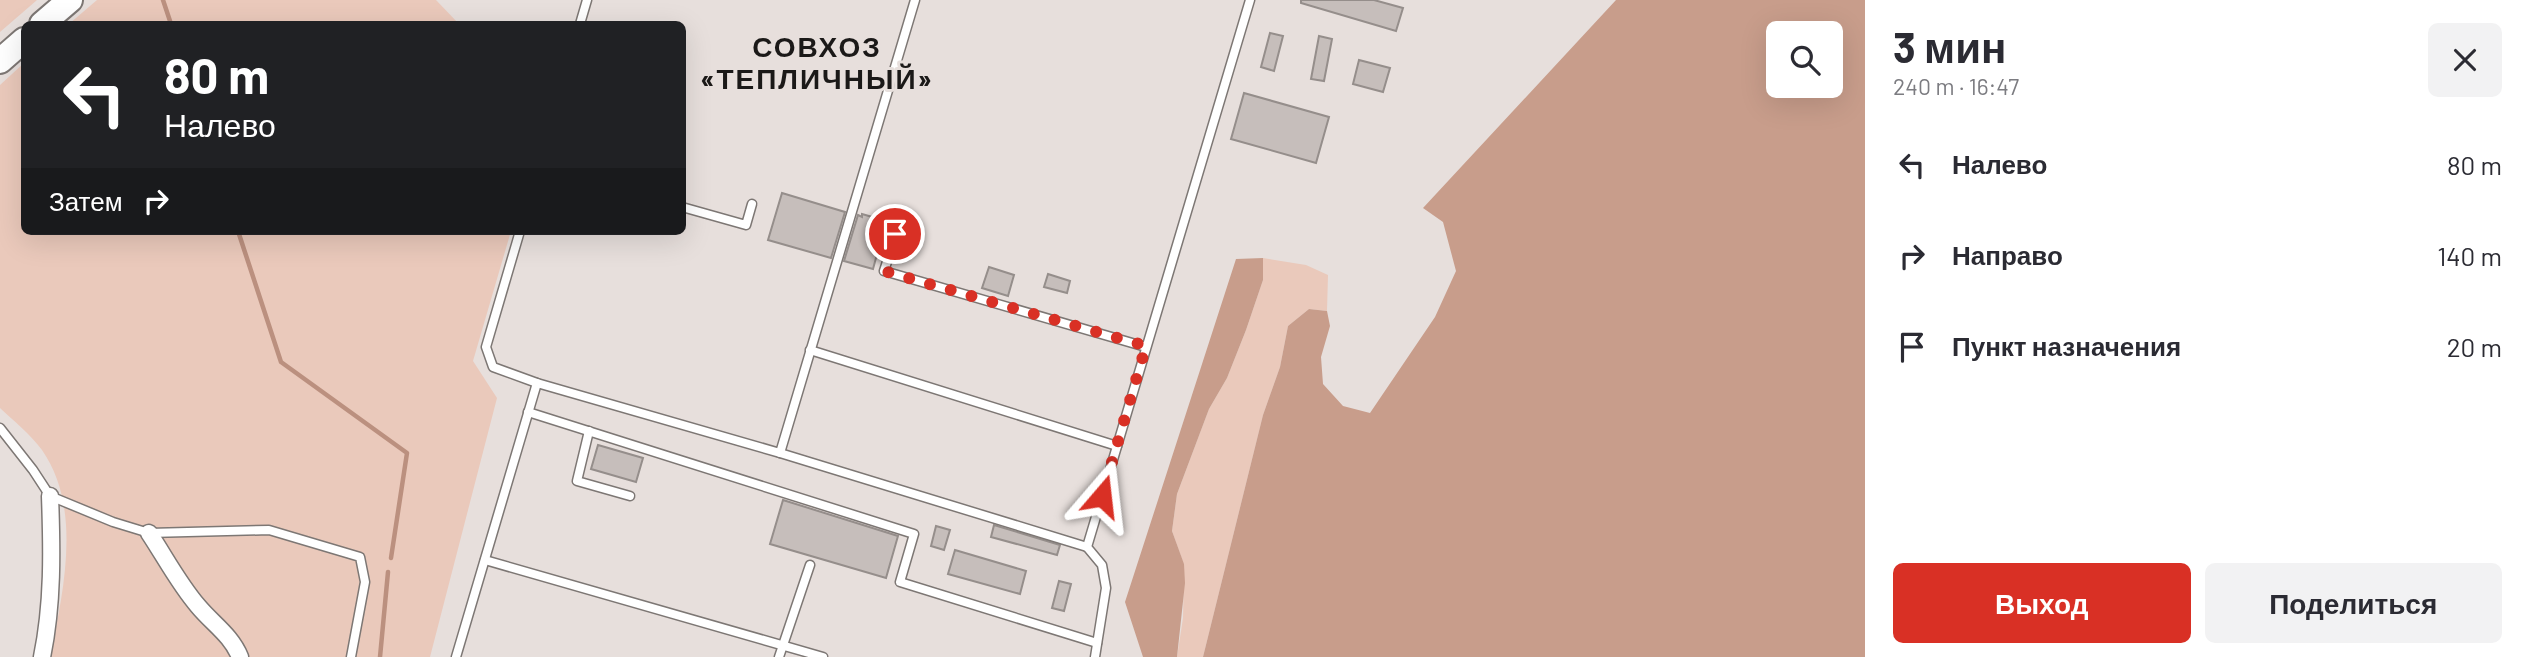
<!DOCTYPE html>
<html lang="ru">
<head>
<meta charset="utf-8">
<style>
	:root { --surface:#fff; --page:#f2f2f3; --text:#2b2b33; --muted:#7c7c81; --accent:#d93025 }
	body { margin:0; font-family:Barlow,sans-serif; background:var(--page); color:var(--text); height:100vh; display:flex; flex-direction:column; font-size:26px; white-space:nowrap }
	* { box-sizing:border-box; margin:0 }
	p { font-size:23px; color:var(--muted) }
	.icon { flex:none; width:38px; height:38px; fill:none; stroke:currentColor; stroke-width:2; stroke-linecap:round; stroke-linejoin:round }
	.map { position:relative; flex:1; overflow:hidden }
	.sheet { display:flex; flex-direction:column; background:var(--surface); width:665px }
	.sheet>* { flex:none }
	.banner { position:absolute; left:21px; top:21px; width:665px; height:214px; border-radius:10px; box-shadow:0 7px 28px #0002; background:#202124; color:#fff; overflow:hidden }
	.buttons { position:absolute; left:1766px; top:21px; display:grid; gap:14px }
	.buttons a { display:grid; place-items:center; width:77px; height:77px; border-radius:10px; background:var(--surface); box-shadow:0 7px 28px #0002; font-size:35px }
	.pin { position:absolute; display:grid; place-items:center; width:60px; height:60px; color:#fff; margin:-30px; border:4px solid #fff; border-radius:50%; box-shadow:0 2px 7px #0007 }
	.me { position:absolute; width:77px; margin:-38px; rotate:17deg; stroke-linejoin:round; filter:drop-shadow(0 0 5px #0008) }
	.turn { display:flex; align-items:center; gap:24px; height:147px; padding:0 28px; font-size:32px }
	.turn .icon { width:91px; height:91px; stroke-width:2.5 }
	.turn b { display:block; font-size:49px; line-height:60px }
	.then { display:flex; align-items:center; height:66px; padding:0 28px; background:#0003; gap:14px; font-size:26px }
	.round { display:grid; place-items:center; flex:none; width:74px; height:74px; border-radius:10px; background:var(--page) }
	.headline { display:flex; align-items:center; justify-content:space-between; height:119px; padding:0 28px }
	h1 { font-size:42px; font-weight:700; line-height:52px }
	.primary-button { display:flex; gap:14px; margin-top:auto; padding:14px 28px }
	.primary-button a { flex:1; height:80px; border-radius:10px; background:var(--accent); color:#fff; font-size:28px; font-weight:700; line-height:80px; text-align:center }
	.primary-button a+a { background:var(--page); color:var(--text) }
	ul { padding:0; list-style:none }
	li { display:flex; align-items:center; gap:21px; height:91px; padding:0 28px }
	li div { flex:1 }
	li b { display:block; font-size:26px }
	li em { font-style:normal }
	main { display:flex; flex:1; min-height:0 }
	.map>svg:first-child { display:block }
</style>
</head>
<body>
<main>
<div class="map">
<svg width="1865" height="657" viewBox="0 0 1865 657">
	<rect width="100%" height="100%" fill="#e7dfdc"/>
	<!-- green -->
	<g fill="#eac9bb">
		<polygon points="0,0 37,0 0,32"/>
		<polygon points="97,0 436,0 459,24 69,24"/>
		<path d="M 24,63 L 24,231 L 511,231 L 473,361 L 497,398 L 430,657 L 50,657 C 63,593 83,509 42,450 C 31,435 14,421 0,408 L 0,85 Z"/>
		<polygon points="1263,258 1306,265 1328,275 1327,311 1309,309 1288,326 1280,367 1263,415 1203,657 1177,657 1183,618 1184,565 1172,531 1177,494 1209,409 1227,378 1246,330 1263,280"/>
	</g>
	<!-- forest -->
	<g fill="#c89d8b" fill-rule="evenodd">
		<path d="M 1616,0 L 1865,0 L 1865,657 L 1203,657 L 1263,415 L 1280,367 L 1288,326 L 1309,309 L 1327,311 L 1330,326 L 1321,357 L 1323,384 L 1343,406 L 1370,413 L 1435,317 L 1456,271 L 1443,222 L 1423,208 ZM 1778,33 L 1830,33 L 1830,86 L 1778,86 Z"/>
		<polygon points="1263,258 1263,280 1246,330 1227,378 1209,409 1177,494 1172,531 1184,564 1185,583 1177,657 1143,657 1125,602 1236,259"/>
	</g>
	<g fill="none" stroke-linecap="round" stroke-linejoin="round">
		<!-- stream -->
		<g stroke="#bb907f" stroke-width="4.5">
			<polyline points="163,0 171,24"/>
			<polyline points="238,231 281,362 407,453 391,558"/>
			<polyline points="380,657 388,572"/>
		</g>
	</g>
	<!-- building -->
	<g fill="#c6bebb" stroke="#958e8b" stroke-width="2">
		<polygon points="1301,0 1374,0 1403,8 1396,31 1301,3"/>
		<polygon points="1270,33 1283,36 1274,71 1261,67"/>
		<polygon points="1319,36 1332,39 1324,81 1311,79"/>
		<polygon points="1359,60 1390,68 1383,92 1353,84"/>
		<polygon points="1244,93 1329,117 1316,163 1231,139"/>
		<polygon points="782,193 845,212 831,258 768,240"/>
		<polygon points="862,214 886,221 873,269 844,261 858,215 862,217"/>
		<polygon points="989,267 1014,275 1008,296 982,288"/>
		<polygon points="1048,274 1070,281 1067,293 1044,287"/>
		<polygon points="598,445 643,458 636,482 591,469"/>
		<polygon points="783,500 898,536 886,578 770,544"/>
		<polygon points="994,525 1060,545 1057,555 991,537"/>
		<polygon points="936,526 950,530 944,550 931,546"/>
		<polygon points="955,550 1026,571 1020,594 948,574"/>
		<polygon points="1059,581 1071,584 1064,611 1052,608"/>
	</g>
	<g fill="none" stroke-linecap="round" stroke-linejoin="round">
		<defs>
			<g id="service">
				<polyline points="580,24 587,0"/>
				<polyline points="682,207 746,225 752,204"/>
				<polyline points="520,231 486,347 493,367 537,383 780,453 1087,547"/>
				<polyline points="896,234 884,271 1146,347"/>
				<polyline points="810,350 1117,446"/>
				<polyline points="528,412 914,534 900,582 1097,643"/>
				<polyline points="0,428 33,470 50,496 113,522 149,533 269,530 360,557 365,582 351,657"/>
				<polyline points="589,431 577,481 630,496"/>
				<polyline points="780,453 915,0"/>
				<polyline points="485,560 823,657"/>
				<polyline points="456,657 537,383"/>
				<polyline points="779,657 810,565"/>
				<polyline points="1095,657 1106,588 1102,565 1087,547 1250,0"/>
			</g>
			<g id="minor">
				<path d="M 149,533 C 165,557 179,584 198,606 C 213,624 231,635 240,657"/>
				<path d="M 42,657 C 53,604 52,550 50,496"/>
			</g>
			<g id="primary">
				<polyline points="42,24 70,0"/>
				<polyline points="0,61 24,40"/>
			</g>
		</defs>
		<!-- service casing -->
		<use href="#service" stroke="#7d7774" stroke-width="11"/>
		<!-- minor casing -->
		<use href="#minor" stroke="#7d7774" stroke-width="19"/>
		<!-- primary casing -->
		<use href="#primary" stroke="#7d7774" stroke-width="28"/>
		<!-- service -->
		<use href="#service" stroke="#fff" stroke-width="8"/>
		<!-- minor -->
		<use href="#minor" stroke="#fff" stroke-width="16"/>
		<!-- primary -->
		<use href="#primary" stroke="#fff" stroke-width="24"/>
	</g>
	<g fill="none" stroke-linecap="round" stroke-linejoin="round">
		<!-- route -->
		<polyline stroke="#d93025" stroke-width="12" stroke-dasharray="0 21.6" points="895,234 884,271 1146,346 1102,496"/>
	</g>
	<g text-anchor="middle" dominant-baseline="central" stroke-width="6" stroke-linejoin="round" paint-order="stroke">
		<!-- district labels -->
		<g font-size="28" font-weight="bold" letter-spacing="2" fill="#1b1918" stroke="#e7dfdc">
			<text x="817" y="46">СОВХОЗ<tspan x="817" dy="32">«ТЕПЛИЧНЫЙ»</tspan></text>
		</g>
	</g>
</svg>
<div class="buttons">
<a><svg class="icon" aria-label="search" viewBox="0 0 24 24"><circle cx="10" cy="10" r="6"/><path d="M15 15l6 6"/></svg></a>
</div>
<div class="pin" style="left:895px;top:234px;background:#d93025"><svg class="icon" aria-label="arrive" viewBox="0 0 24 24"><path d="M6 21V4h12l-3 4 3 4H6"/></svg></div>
<svg class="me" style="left:1102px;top:496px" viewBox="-20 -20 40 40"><path d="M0-17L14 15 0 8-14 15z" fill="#d93025" stroke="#fff" stroke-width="4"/></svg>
<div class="banner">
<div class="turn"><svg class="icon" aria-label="left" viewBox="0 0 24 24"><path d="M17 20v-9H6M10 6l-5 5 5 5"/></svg><div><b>80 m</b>Налево</div></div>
<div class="then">Затем<svg class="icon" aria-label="right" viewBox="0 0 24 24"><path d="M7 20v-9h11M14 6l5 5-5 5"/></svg></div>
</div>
</div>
<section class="sheet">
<div class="headline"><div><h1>3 мин</h1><p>240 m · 16:47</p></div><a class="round"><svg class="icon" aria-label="close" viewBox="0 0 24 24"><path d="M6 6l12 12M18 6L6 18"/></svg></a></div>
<ul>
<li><svg class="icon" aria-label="left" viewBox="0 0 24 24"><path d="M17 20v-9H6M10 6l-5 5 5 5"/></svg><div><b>Налево</b></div><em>80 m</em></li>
<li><svg class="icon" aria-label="right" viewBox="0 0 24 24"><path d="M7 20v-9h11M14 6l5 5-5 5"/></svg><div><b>Направо</b></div><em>140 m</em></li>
<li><svg class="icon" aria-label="arrive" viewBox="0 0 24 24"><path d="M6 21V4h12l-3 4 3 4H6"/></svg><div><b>Пункт назначения</b></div><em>20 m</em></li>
</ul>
<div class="primary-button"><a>Выход</a><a>Поделиться</a></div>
</section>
</main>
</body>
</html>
